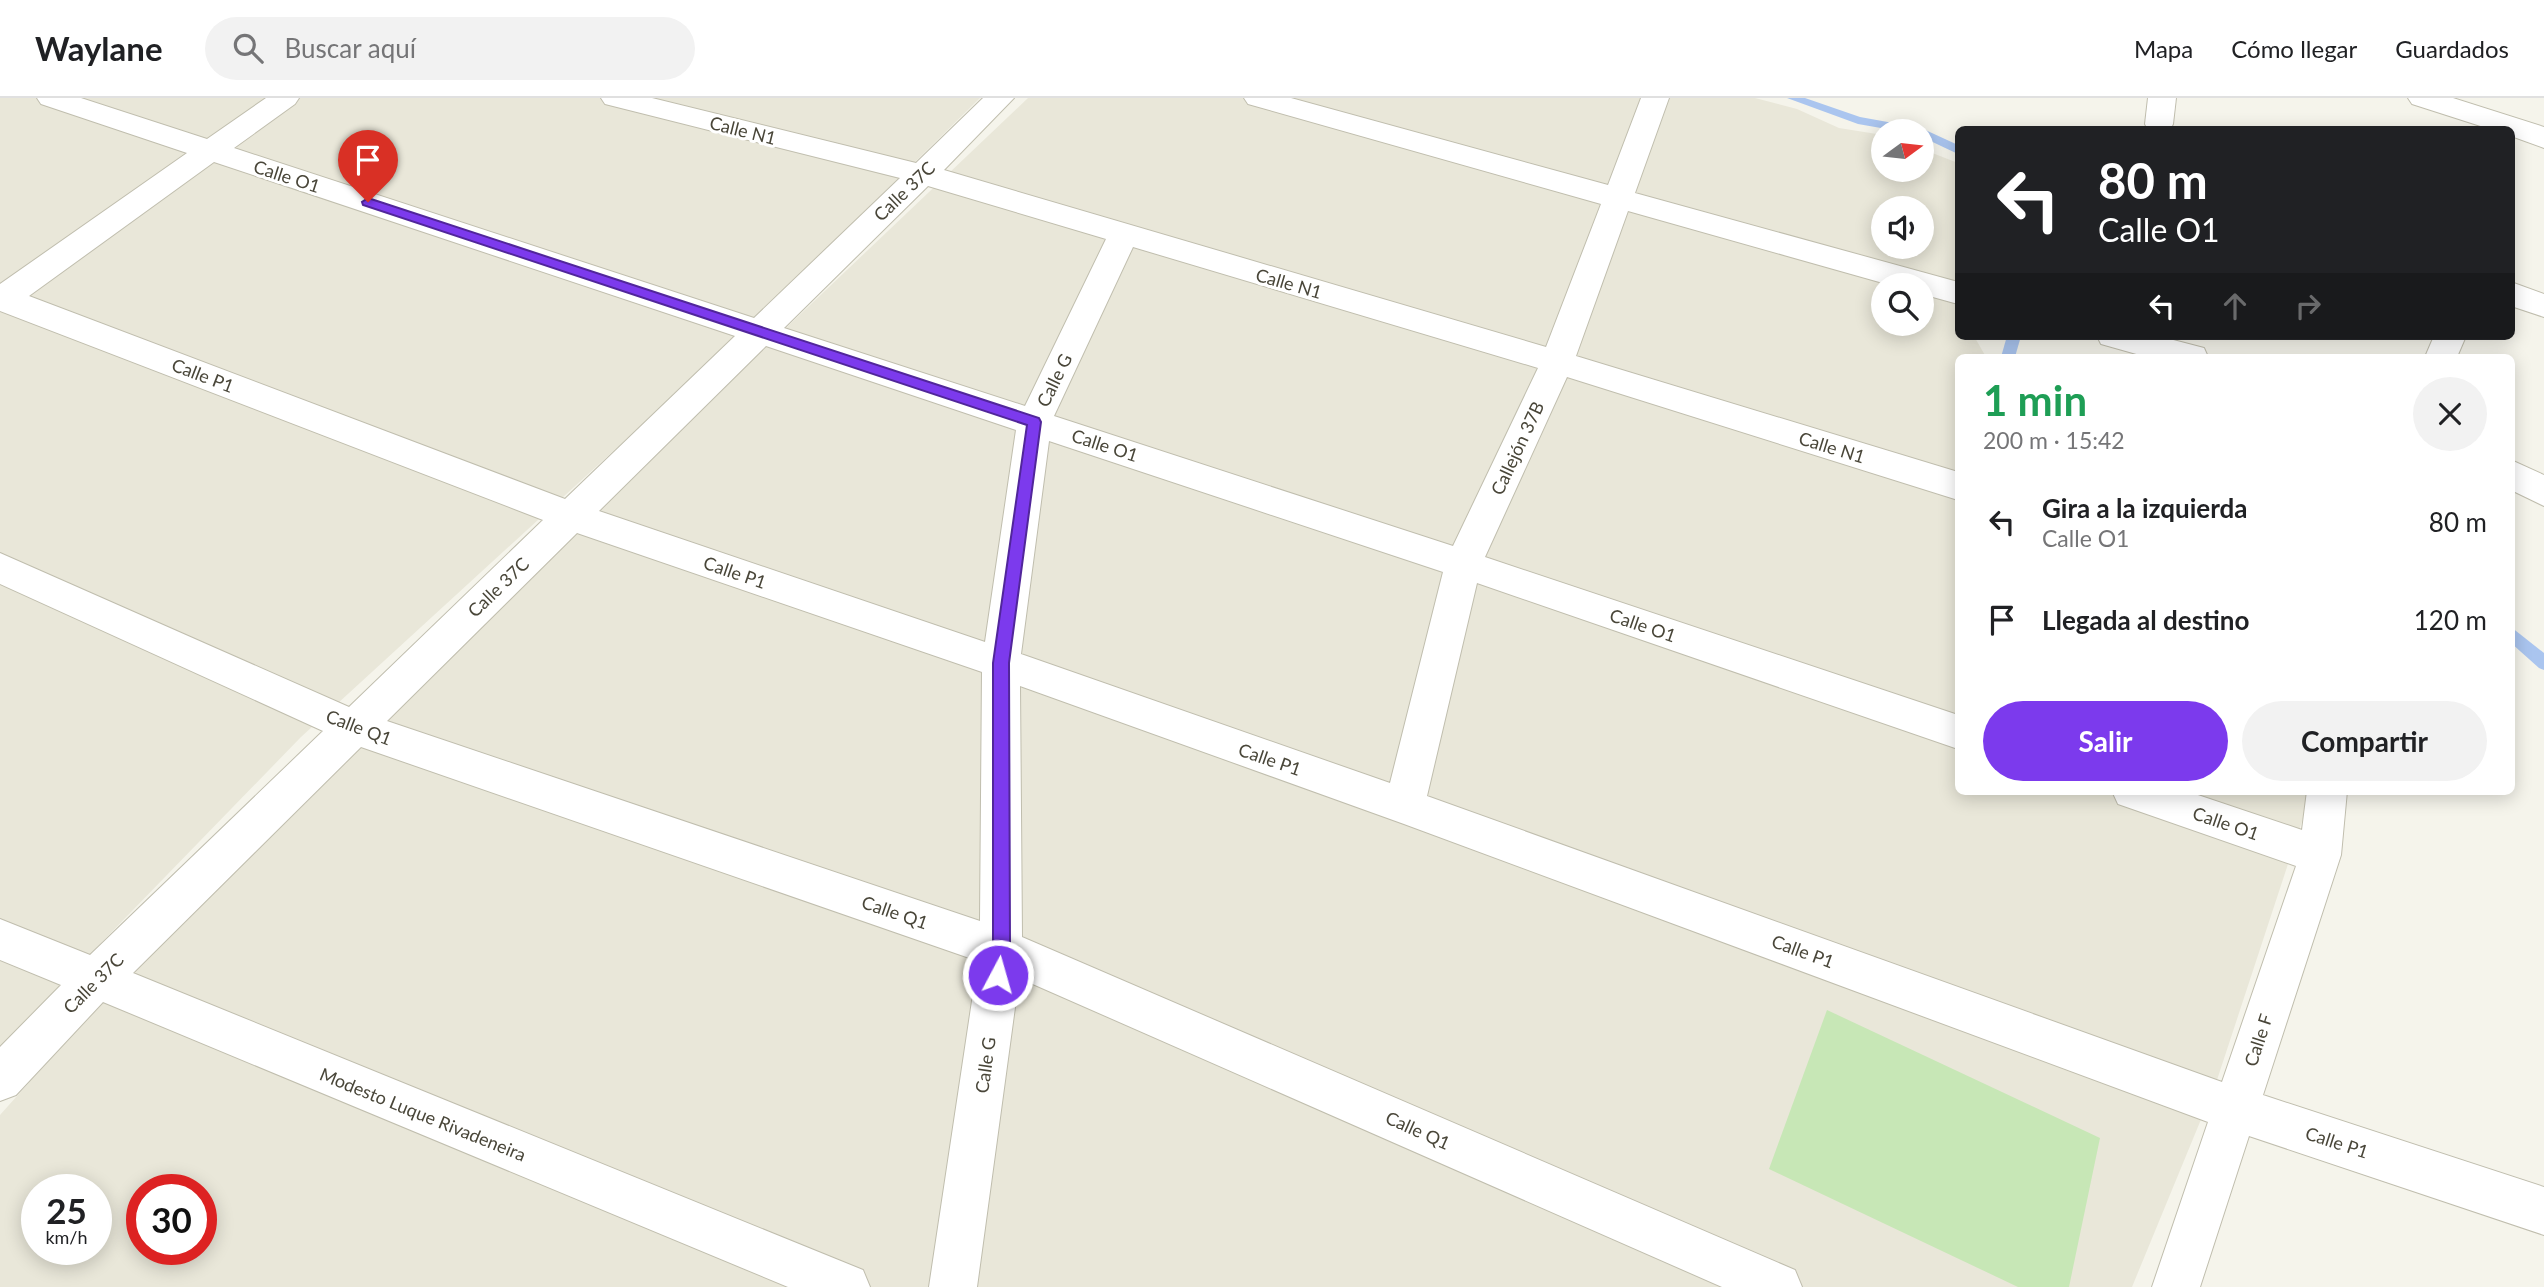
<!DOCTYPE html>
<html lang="es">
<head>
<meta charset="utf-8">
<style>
	:root { --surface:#fff; --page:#f2f2f2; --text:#202124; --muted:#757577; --line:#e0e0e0; --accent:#7c3aed }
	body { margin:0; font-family:Lato,sans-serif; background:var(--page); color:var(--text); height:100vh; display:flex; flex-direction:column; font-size:26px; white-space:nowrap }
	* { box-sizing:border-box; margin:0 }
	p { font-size:23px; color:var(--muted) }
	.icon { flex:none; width:38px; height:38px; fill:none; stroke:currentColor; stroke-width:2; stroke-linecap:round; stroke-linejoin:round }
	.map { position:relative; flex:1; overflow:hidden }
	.details { position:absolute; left:1955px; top:256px; width:560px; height:441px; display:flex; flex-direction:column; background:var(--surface); border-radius:10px; box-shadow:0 4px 18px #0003 }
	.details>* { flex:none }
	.guide { position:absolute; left:1955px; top:28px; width:560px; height:214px; border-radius:10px; box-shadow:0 4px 18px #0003; background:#202124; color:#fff; overflow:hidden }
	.needle { width:46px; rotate:75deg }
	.tools { position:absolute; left:1871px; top:21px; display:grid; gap:14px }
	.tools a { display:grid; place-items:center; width:63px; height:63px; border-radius:50%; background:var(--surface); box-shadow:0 4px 18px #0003; font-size:35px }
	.speed { position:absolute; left:21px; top:1076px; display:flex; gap:14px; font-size:35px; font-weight:700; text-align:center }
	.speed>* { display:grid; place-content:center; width:91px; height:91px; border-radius:50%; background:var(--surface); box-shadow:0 4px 18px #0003; line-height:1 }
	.speed small { font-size:18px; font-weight:400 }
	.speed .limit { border:10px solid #d22; background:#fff; color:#111 }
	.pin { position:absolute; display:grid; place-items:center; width:60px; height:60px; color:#fff; margin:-72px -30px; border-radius:50% 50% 50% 0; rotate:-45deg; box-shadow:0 0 7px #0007 }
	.pin .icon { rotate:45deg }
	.me { position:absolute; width:77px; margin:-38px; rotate:6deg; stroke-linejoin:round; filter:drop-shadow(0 0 5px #0008) }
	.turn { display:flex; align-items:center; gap:24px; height:147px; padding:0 28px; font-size:32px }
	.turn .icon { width:91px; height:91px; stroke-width:2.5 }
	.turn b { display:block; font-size:49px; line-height:60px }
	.lanes { display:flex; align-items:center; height:66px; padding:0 28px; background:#0003; justify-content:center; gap:35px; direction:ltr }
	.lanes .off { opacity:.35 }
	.round { display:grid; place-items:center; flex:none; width:74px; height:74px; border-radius:37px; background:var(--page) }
	.headline { display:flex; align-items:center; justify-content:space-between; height:119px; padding:0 28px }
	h1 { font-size:42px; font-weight:700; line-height:52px; color:#1e9e55 }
	.button { display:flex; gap:14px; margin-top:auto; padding:14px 28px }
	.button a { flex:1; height:80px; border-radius:42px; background:var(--accent); color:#fff; font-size:28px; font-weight:700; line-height:80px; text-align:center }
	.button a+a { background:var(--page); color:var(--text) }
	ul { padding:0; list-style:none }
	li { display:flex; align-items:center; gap:21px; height:98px; padding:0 28px }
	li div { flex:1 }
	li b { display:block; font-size:26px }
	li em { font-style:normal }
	header { display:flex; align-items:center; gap:42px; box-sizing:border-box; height:98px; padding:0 35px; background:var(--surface); border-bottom:2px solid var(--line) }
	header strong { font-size:33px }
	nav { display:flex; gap:38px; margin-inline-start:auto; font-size:24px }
	.search { width:490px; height:63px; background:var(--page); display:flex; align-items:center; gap:18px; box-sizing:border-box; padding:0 24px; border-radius:38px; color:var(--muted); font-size:26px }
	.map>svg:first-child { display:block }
</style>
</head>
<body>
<header>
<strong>Waylane</strong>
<div class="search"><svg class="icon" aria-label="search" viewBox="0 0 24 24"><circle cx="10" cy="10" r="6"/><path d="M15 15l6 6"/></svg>Buscar aquí</div>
<nav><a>Mapa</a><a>Cómo llegar</a><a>Guardados</a></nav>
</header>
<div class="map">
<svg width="2544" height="1189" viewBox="0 0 2544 1189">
	<rect width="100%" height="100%" fill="#f5f4eb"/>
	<!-- residential -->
	<g fill="#e9e7d9" fill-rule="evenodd">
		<polygon points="0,0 980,0 728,248 301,639 0,949"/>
		<path d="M 1028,0 L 1755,0 L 1797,11 L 1839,30 L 1883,37 L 1883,72 L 1922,72 L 1922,51 L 1958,65 L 1958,238 L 1974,238 L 1986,259 L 1958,259 L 1958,693 L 2312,693 L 2216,985 L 2132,1189 L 0,1189 L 0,1017 L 145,855 L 609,398 ZM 1883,110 L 1922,110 L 1922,149 L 1883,149 ZM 1883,187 L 1922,187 L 1922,226 L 1883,226 ZM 37,1092 L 96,1092 L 96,1152 L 37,1152 ZM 142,1092 L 201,1092 L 201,1152 L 142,1152 Z"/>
	</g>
	<!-- green -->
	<polygon fill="#c7e7b6" points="1827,912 2100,1040 2069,1189 2018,1189 1769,1071"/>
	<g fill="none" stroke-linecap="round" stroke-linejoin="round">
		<!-- stream -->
		<g fill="#aac5ef" fill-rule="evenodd">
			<polygon points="1787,0 1805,0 1860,19 1921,30 1958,47 1958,56 1922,39 1922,33 1898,33 1858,26"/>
			<polygon points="2007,238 2021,238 2015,259 2001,259"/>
			<polygon points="2511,529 2544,555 2544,572 2539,570 2511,545"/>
		</g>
		<defs>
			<g id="street">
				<path d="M 37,0 L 81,0 L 207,41 L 266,0 L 299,0 L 295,6 L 234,50 L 754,220 L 900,80 L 605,6 L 601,0 L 652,0 L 916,65 L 983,0 L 1014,0 L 944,72 L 1546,249 L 1601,106 L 1248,6 L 1244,0 L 1291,0 L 1608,87 L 1641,0 L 1669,0 L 1635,95 L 1958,184 L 1958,206 L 1922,196 L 1922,187 L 1890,187 L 1628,113 L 1576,258 L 1958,374 L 1958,402 L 1567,279 L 1485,459 L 1958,617 L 1958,651 L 1477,485 L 1427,698 L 2222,984 L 2296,768 L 2118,706 L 2112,693 L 2186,693 L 2302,732 L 2307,693 L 2347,693 L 2341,757 L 2263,997 L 2544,1089 L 2544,1137 L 2249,1038 L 2200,1189 L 2152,1189 L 2208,1024 L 1404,726 L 1020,588 L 1022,839 L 1795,1172 L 1802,1189 L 1722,1189 L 1019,880 L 977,1189 L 929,1189 L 978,863 L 361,649 L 133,875 L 863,1172 L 870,1189 L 788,1189 L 103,904 L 16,997 L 0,1003 L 0,949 L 61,887 L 0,862 L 0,821 L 90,857 L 323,633 L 0,486 L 0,455 L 349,609 L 543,422 L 0,213 L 0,186 L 187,55 L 41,6 ZM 214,64 L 735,238 L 565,401 L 29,198 ZM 928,88 L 1106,141 L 1025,308 L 784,230 ZM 1133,149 L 1538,270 L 1453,448 L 1054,318 ZM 766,248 L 1016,332 L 985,544 L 599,413 ZM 1049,343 L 1443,474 L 1390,685 L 1021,556 ZM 577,435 L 982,574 L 980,823 L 387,623 Z"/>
				<polygon points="2148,0 2176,0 2173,26 2170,32 2148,32 2145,26"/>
				<polygon points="2408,0 2453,0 2544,29 2544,50 2511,38 2511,32 2493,32 2412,6"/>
				<polygon points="2511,184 2544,196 2544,219 2511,208"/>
				<polygon points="2097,238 2158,238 2204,250 2208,259 2147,259 2101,246"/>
				<polygon points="2434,238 2466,238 2457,259 2425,259"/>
				<polygon points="2511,362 2544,377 2544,408 2511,392"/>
			</g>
		</defs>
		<!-- street casing -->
		<use href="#street" stroke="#c0beae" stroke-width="2"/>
		<!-- street -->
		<use href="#street" fill="#fff" fill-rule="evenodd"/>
	</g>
	<!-- route -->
	<polygon fill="#7c3aed" stroke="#51269a" stroke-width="2" points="368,100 1039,320 1041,324 1009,565 1010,851 1004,883 998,886 991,883 989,877 993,851 993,565 1027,327 363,107 362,104"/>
	<g text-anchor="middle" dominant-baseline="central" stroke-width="6" stroke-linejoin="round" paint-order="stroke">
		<!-- street labels -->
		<g font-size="18" fill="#494639" stroke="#fff">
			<text transform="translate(743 32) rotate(14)">Calle N1</text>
			<text transform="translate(287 78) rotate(18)">Calle O1</text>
			<text transform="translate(904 93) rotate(-44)">Calle 37C</text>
			<text transform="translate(1289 185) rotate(16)">Calle N1</text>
			<text transform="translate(203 277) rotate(21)">Calle P1</text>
			<text transform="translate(1054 282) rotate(-64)">Calle G</text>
			<text transform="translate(1105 347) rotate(18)">Calle O1</text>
			<text transform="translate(1832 349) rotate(17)">Calle N1</text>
			<text transform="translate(1517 350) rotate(-65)">Callejón 37B</text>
			<text transform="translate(735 474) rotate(19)">Calle P1</text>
			<text transform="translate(498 489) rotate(-44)">Calle 37C</text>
			<text transform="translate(1643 527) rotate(19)">Calle O1</text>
			<text transform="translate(359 629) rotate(21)">Calle Q1</text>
			<text transform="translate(1270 661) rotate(19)">Calle P1</text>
			<text transform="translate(2226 725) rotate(19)">Calle O1</text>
			<text transform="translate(895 814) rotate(19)">Calle Q1</text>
			<text transform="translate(1803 853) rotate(20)">Calle P1</text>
			<text transform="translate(93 885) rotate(-45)">Calle 37C</text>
			<text transform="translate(2258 942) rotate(-72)">Calle F</text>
			<text transform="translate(985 967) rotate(-82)">Calle G</text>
			<text transform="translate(423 1016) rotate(22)">Modesto Luque Rivadeneira</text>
			<text transform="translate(1418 1032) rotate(24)">Calle Q1</text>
			<text transform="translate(2337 1044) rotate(18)">Calle P1</text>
		</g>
	</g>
</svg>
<div class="tools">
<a><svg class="needle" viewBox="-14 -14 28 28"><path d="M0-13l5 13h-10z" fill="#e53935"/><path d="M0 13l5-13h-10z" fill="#757577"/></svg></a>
<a><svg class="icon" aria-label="sound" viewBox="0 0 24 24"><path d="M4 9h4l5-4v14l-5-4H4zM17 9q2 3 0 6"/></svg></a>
<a><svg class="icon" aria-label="search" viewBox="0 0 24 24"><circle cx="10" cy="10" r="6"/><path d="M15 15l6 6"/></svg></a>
</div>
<div class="speed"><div>25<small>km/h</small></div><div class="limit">30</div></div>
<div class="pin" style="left:368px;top:104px;background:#d93025"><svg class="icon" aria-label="arrive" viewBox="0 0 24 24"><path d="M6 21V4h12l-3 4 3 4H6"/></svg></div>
<svg class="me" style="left:998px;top:877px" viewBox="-20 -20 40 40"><circle r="17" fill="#7c3aed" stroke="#fff" stroke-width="3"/><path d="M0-11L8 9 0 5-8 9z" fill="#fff"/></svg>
<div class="guide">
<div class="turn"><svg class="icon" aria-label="left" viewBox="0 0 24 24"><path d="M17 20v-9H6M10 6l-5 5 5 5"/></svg><div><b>80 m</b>Calle O1</div></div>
<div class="lanes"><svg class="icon" aria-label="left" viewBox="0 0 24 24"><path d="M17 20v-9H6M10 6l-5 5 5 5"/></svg><svg class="icon off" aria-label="ahead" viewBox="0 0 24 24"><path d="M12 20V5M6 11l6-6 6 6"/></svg><svg class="icon off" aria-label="right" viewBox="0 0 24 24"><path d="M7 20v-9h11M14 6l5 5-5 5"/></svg></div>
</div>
<section class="details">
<div class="headline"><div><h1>1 min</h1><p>200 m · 15:42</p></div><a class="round"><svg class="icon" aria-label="close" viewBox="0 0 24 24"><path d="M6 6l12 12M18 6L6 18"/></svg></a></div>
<ul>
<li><svg class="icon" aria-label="left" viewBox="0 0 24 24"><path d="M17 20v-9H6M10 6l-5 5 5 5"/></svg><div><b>Gira a la izquierda</b><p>Calle O1</p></div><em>80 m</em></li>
<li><svg class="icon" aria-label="arrive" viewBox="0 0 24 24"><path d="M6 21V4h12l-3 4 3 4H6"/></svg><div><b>Llegada al destino</b></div><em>120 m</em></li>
</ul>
<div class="button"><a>Salir</a><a>Compartir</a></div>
</section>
</div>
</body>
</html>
